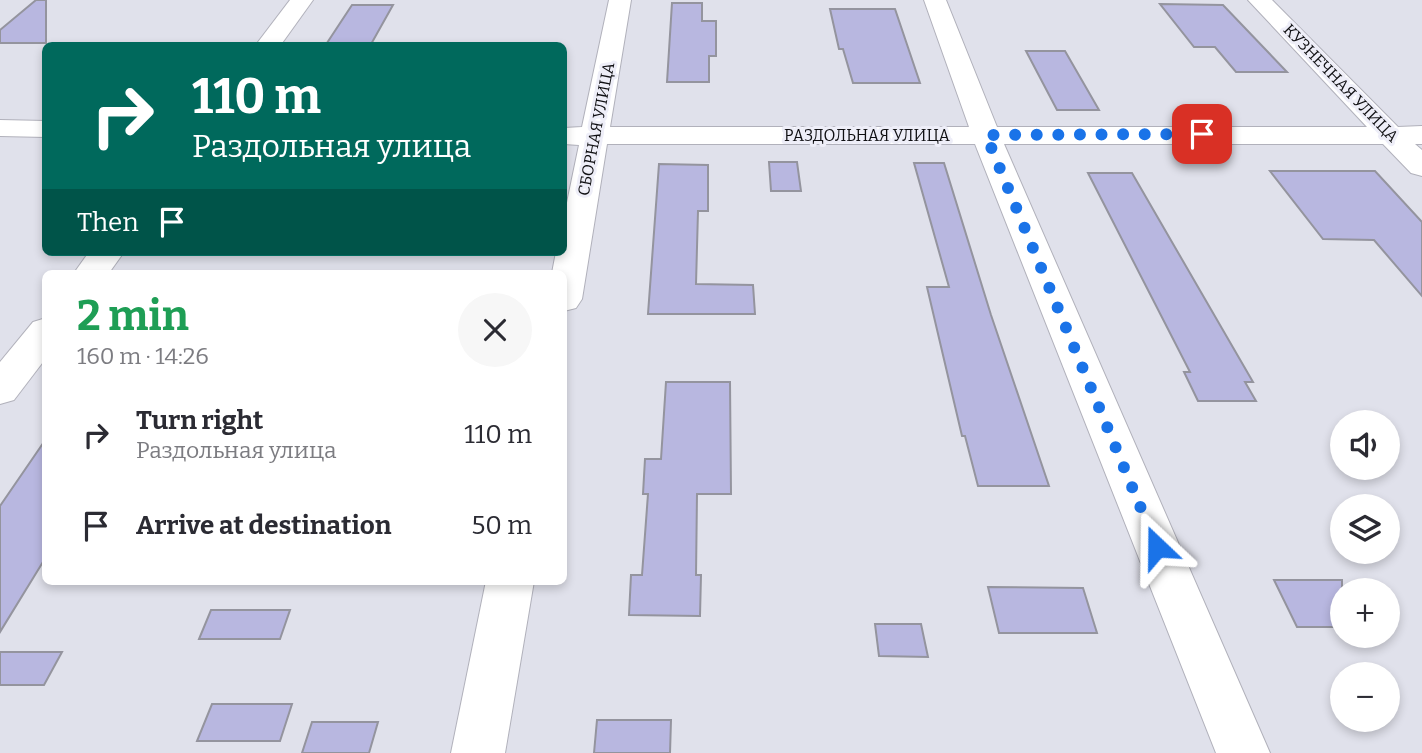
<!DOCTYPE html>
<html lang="en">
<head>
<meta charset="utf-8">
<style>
	:root { --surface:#fff; --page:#f7f7f7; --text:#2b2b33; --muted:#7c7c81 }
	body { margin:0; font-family:Bitter,serif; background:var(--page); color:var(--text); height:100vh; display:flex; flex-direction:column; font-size:26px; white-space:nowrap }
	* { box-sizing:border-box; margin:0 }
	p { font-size:23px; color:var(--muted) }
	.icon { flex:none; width:38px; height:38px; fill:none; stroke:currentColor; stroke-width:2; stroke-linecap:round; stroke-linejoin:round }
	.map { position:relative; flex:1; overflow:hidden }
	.details { position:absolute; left:42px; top:270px; width:525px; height:315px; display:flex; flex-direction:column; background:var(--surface); border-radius:10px; box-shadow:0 4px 10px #0003 }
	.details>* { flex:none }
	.top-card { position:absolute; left:42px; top:42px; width:525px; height:214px; border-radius:10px; box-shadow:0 4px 10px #0003; background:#00695c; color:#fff; overflow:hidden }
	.buttons { position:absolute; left:1330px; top:410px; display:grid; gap:14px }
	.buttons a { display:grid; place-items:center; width:70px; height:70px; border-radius:50%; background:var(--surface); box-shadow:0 4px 10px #0003; font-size:35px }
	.pin { position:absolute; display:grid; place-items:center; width:60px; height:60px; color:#fff; margin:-30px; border-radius:14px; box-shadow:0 4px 10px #0006 }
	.me { position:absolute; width:77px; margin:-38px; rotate:337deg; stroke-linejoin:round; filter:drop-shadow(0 0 5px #0008) }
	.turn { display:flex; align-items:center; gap:24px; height:147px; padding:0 35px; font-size:32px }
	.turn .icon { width:91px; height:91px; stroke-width:2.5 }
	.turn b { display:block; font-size:49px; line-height:60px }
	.then { display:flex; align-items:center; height:66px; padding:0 35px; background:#0003; gap:14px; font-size:26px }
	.round { display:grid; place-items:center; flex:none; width:74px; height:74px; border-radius:37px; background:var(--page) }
	.headline { display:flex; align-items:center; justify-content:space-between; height:119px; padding:0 35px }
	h1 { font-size:42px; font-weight:700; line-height:52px; color:#1e9e55 }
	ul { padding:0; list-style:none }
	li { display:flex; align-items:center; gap:21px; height:91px; padding:0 35px }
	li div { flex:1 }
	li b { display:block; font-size:26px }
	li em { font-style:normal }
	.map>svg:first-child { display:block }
</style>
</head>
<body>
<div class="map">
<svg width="1422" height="753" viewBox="0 0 1422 753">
	<rect width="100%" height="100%" fill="#e0e1eb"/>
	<!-- building -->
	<g fill="#b8b7e0" stroke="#94949e" stroke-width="2">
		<polygon points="36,0 46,0 46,43 0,43 0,30"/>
		<polygon points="672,3 702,3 702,21 716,21 716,56 709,56 709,82 667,82"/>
		<polygon points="1160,4 1223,5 1287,72 1236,72 1215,47 1194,47"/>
		<polygon points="352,5 393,5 370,46 325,46"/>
		<polygon points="830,9 895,9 920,83 853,83 843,49 839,49"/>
		<polygon points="1026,51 1065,51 1099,110 1057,110"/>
		<polygon points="769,162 797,162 801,191 771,191"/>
		<polygon points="914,163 944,163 991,315 1049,486 978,486 965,436 962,436 927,287 949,287"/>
		<polygon points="659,164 708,165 708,211 698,211 696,284 753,285 755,314 648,314"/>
		<polygon points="1270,171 1375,171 1422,222 1422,296 1374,240 1323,239"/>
		<polygon points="1088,173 1132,173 1253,382 1245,382 1256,401 1198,401 1184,372 1190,372"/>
		<polygon points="666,382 730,382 731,494 697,494 696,575 701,575 700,616 629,615 631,575 642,575 648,494 643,494 645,459 661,459"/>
		<polygon points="46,439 46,557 0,632 0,506"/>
		<polygon points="1274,580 1342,580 1342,627 1297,627"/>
		<polygon points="988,587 1083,588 1097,633 999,633"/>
		<polygon points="211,610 290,610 280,639 199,639"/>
		<polygon points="875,624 921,624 928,657 879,656"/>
		<polygon points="0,652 62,652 44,685 0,685"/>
		<polygon points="212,704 292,704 280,741 197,741"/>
		<polygon points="597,720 671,720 670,753 594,753"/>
		<polygon points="312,722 378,722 369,753 302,753"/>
	</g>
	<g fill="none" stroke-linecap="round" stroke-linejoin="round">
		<defs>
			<g id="minor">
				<polygon points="290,0 313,0 280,46 255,46"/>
				<polygon points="609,0 631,0 610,127 969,127 924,0 946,0 997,127 1367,127 1248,0 1272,0 1398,127 1422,126 1422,144 1415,144 1422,150 1422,176 1411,173 1383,144 1004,144 1270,753 1216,753 975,144 607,144 582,299 576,308 564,311 564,273 552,273 556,252 564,252 564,217 579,145 564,144 564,128 582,127"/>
				<polygon points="0,120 46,121 46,137 0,136"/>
				<polygon points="89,252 124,252 109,273 74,273"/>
				<polygon points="46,318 46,358 14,400 0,404 0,362 33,322"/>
				<polygon points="486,581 534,581 505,753 451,753"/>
			</g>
		</defs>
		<!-- minor casing -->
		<use href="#minor" stroke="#b1b1bb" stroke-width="2"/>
		<!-- minor -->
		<use href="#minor" fill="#fff" fill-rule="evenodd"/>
	</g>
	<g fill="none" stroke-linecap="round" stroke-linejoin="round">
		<!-- route -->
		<polyline stroke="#1a73e8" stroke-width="12" stroke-dasharray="0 21.6" points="1157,547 986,135 1202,134"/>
	</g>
	<g text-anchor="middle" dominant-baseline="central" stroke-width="6" stroke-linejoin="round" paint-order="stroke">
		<!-- far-street labels -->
		<g font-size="16" fill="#0f0f12" stroke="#eeeef8">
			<text transform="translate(1341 83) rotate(46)">КУЗНЕЧНАЯ УЛИЦА</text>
			<text transform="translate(596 129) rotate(-79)">СБОРНАЯ УЛИЦА</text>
			<text x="867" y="135">РАЗДОЛЬНАЯ УЛИЦА</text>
		</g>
	</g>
</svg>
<div class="buttons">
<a><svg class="icon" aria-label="sound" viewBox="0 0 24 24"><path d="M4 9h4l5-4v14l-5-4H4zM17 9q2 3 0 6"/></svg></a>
<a><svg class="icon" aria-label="layers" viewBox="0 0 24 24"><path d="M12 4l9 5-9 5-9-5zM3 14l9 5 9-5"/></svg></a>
<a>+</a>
<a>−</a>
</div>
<div class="pin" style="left:1202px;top:134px;background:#d93025"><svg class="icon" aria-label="arrive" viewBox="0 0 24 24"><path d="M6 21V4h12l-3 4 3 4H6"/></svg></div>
<svg class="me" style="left:1157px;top:547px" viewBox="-20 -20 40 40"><path d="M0-17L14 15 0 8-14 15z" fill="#1a73e8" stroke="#fff" stroke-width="4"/></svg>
<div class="top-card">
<div class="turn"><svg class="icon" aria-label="right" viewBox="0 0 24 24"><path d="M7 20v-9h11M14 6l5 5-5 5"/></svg><div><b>110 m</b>Раздольная улица</div></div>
<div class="then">Then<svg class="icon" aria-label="arrive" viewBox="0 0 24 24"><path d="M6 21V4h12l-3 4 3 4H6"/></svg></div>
</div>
<section class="details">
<div class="headline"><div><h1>2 min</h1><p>160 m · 14:26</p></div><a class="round"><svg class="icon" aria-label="close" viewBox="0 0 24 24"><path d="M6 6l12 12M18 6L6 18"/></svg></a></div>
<ul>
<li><svg class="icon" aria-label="right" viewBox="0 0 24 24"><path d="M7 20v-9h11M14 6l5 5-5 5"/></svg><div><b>Turn right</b><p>Раздольная улица</p></div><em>110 m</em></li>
<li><svg class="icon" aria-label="arrive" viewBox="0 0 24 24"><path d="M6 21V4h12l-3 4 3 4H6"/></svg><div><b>Arrive at destination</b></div><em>50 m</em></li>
</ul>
</section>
</div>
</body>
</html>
